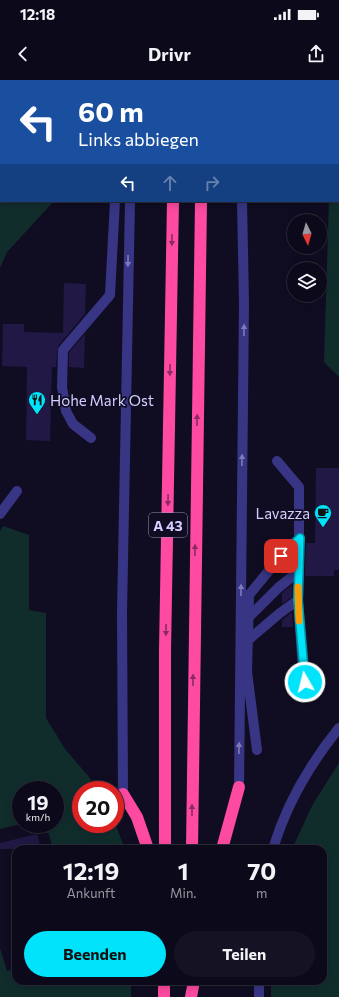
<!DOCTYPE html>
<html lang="de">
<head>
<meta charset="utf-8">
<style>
	:root { --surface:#0c0a1a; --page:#151323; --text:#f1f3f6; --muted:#9a9aa2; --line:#2c2b39; --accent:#00e3fa }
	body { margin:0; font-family:Commissioner,sans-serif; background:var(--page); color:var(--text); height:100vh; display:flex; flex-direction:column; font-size:15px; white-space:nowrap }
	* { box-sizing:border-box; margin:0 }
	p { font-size:13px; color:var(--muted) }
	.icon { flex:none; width:22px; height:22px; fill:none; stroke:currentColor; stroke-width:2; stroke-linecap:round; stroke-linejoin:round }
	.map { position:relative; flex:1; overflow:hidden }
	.sheet { position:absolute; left:12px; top:765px; width:315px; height:140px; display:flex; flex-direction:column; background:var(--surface); border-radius:12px; box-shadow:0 2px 10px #0003,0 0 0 1px var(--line) }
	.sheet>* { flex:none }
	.top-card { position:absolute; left:0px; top:0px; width:339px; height:122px; box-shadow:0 2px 10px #0003,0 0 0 1px var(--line); background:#1a4fa0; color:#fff; overflow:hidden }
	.needle { width:26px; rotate:175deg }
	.buttons { position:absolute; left:287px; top:134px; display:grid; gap:8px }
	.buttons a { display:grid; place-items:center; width:40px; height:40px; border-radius:50%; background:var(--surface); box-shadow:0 2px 10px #0003,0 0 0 1px var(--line); font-size:20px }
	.speed { position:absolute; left:12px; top:701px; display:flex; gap:8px; font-size:20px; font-weight:700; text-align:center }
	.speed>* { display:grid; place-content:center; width:52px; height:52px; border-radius:50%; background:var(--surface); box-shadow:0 2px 10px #0003,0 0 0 1px var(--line); line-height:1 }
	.speed small { font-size:10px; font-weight:400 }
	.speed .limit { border:6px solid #d22; background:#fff; color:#111 }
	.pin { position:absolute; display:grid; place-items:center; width:34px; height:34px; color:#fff; margin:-17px; border-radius:8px; box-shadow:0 2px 6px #0006 }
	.me { position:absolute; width:44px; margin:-22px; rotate:352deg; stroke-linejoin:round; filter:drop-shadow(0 0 3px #0008) }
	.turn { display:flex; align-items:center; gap:14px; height:84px; padding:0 12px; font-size:18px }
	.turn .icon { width:52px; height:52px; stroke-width:2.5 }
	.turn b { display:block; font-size:28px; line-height:34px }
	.lanes { display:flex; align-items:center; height:38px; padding:0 12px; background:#0003; justify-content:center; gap:20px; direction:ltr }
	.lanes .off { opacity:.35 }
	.eta { display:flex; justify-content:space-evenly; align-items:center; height:68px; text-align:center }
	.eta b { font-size:24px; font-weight:700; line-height:28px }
	.button { display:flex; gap:8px; margin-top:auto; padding:8px 12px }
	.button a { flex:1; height:46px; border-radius:24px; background:var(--accent); color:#111; font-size:16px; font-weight:700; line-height:46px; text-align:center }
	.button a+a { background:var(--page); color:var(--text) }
	.status { display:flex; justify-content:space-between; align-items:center; height:28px; padding:0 20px; background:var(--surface); direction:ltr }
	.status svg { height:11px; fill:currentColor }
	header { display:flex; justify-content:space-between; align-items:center; height:52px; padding:0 12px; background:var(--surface); font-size:18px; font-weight:700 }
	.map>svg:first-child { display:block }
</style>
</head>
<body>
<div class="status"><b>12:18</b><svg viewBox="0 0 49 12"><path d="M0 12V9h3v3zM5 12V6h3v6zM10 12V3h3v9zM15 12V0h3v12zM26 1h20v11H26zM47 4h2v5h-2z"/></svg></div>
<header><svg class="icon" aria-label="back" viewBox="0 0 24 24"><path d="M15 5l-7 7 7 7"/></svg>Drivr<svg class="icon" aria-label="share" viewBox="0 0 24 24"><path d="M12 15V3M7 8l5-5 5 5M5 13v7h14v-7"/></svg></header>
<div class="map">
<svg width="339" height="917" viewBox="0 0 339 917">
	<rect width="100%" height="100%" fill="#100d23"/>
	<!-- green -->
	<g fill="#102d2c">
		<polygon points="0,0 129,0 1,1 1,121 54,121 7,172 0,188"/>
		<polygon points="243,0 339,0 339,297 324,282 329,121 338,121 338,1"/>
		<polygon points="3,446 29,455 29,530 46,533 46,638 65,669 89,697 97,710 81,710 81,744 115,743 125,769 53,769 49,754 37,744 55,744 55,710 21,710 21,744 0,749 0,451"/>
		<polygon points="339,683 339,917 271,917 271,901 323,901 323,769 292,769 313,724"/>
		<polygon points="0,868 7,891 16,889 16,901 131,901 131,917 0,917"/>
	</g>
	<!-- building -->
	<g fill="#211845">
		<polygon points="64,203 86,204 85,234 58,266 56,287 52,287 50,361 26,360 27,287 2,286 3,244 24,244 24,252 63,253"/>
		<polygon points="85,254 84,288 69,287 69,272"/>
		<polygon points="316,388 339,388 339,490 334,490 334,496 305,496 306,463 315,463"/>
		<polygon points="292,474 292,488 282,496 283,484"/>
		<polygon points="292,505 292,517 282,524 282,513"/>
		<polygon points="292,532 293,547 282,547 282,540"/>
		<polygon points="37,754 41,769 0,769 0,763"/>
	</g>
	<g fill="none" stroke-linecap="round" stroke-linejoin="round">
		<!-- minor -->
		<g stroke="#383684" stroke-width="10">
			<polyline points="91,358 73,344 66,331 62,307 63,270 110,215 115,121"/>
			<polyline points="0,434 17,411"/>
			<polyline points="298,520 303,590 307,614"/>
			<polyline points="248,538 278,508 299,491 299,407 277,381"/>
			<polyline points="247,561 280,533 298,520 299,491"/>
			<polyline points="257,670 247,592 249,515 281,476 300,458"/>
			<polyline points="239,707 244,223 242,121"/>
			<polyline points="123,714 122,532 130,121"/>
			<path d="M 273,769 C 286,725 310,684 339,648"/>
			<polyline points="259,901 259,917"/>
		</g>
		<!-- highway -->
		<g stroke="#ff4aa2" stroke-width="12">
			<polyline points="225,0 225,1"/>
			<polyline points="143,1 143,0"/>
			<polyline points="177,1 177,0"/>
			<polyline points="204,1 204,0"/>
			<polyline points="123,714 137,737 148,769"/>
			<polyline points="165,769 165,571 173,121"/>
			<polyline points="192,769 201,121"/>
			<polyline points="222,769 239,707"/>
			<polyline points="164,901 164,917"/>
			<polyline points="191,917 194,901"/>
		</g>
	</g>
	<!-- one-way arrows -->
	<defs><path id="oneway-solid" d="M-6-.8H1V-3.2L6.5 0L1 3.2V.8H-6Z"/></defs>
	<g fill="#882c62">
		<use href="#oneway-solid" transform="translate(172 160) rotate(91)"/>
		<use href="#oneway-solid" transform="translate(170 290) rotate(91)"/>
		<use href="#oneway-solid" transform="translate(197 340) rotate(-89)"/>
		<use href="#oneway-solid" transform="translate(168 420) rotate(91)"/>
		<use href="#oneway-solid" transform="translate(195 470) rotate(-89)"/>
		<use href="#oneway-solid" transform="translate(166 550) rotate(91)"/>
		<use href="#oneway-solid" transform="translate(193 600) rotate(-90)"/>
		<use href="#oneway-solid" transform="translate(192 730) rotate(-90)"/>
	</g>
	<g fill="#7e7bbb">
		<use href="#oneway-solid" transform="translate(128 181) rotate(91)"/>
		<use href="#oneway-solid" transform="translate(244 250) rotate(-89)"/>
		<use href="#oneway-solid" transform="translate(242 380) rotate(-89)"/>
		<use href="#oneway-solid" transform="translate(241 510) rotate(-89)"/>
		<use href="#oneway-solid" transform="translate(239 668) rotate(-89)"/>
	</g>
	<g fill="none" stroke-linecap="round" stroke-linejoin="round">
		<defs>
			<polyline id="route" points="281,476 300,458 298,520 305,602"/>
		</defs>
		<!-- route casing -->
		<use href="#route" stroke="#0094a2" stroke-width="10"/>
		<!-- route -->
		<use href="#route" stroke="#00e3fa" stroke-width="7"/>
		<!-- slow -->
		<polyline stroke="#f59e0b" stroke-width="7" points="298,507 299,541"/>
	</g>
	<!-- icons -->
	<defs>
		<symbol id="restaurant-pin" viewBox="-11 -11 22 30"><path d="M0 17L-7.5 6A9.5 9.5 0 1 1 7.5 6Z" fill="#00e3fa" stroke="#100d23"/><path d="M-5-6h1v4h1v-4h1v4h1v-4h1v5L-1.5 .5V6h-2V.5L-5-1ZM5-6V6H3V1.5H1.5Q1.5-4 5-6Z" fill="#111"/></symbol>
		<symbol id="cafe-pin" viewBox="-11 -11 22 30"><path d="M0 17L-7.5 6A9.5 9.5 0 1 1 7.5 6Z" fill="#00e3fa" stroke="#100d23"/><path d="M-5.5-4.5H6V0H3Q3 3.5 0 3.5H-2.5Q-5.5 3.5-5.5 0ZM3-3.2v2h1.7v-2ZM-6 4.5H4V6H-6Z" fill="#111"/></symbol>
	</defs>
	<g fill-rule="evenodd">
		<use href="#restaurant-pin" x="27" y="310" width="20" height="27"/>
		<use href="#cafe-pin" x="313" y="423" width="20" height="27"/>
	</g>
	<g text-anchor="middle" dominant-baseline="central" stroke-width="3.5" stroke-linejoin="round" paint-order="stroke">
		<!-- shield labels -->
		<rect fill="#100d23" stroke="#9995bd" stroke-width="1" x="149" y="433" width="38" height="24" rx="3"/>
		<g font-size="14" font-weight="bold" fill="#d4cfff">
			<text x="168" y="445">A 43</text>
		</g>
		<!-- poi labels -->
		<g font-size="15" fill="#d4cfff" stroke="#100d23" text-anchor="start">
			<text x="50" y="320">Hohe Mark Ost</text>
			<text x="310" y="433" text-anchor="end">Lavazza</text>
		</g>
	</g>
</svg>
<div class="buttons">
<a><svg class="needle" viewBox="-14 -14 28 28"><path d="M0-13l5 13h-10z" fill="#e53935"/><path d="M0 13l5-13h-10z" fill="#9a9aa2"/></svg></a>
<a><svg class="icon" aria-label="layers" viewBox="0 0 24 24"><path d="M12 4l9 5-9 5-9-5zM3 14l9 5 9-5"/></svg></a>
</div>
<div class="speed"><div>19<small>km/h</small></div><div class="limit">20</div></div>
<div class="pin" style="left:281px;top:476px;background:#d93025"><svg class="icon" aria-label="arrive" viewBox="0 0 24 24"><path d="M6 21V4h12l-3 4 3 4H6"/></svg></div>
<svg class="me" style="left:305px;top:602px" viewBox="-20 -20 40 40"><circle r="17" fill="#00e3fa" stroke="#fff" stroke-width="3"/><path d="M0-11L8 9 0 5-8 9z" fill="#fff"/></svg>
<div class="top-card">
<div class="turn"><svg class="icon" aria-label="left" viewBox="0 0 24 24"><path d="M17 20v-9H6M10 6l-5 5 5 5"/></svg><div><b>60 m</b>Links abbiegen</div></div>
<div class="lanes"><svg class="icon" aria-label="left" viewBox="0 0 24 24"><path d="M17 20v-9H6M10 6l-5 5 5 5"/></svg><svg class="icon off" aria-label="ahead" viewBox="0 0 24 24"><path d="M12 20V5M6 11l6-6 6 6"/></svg><svg class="icon off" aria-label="right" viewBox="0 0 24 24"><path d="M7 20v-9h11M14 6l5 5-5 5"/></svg></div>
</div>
<section class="sheet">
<div class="eta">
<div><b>12:19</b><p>Ankunft</p></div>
<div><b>1</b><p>Min.</p></div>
<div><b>70</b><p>m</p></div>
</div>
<div class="button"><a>Beenden</a><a>Teilen</a></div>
</section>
</div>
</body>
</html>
